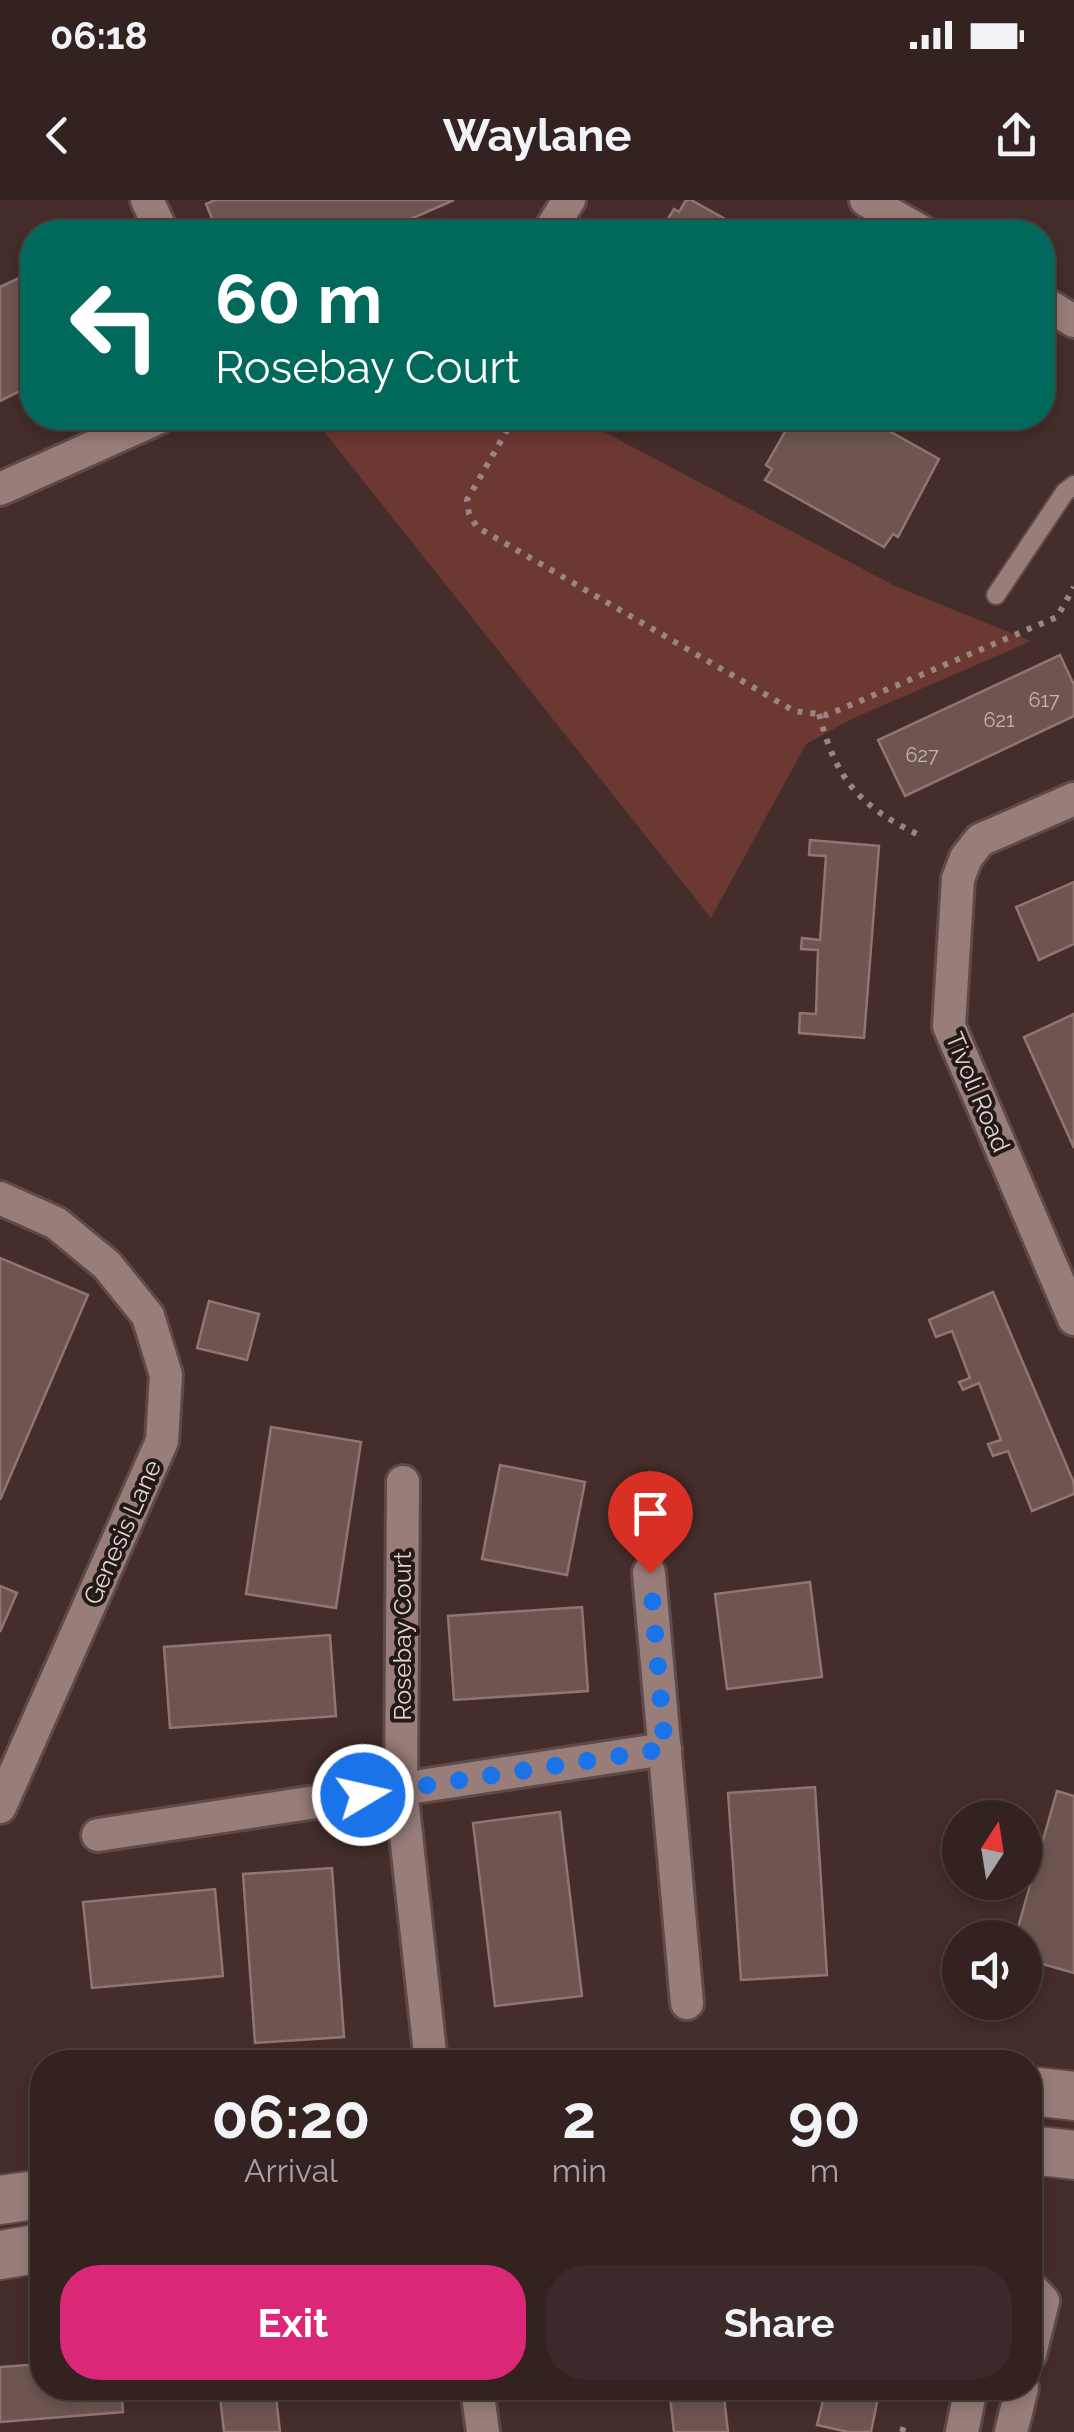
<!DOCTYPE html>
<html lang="en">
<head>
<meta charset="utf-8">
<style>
	:root { --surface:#332220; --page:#3b2a29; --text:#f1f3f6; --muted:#a9a4a5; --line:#4e3f3e; --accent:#db2777 }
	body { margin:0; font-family:Raleway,sans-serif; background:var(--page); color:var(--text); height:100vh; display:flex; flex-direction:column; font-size:38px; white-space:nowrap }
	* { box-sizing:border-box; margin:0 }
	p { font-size:32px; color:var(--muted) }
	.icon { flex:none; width:55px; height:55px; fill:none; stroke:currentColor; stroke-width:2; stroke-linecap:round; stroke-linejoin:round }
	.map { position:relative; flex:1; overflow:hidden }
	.details { position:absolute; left:30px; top:1850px; width:1012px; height:350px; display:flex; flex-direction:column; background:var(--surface); border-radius:40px; box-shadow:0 5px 15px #0003,0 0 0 2px var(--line) }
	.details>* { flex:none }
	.banner { position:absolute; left:20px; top:20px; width:1035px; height:210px; border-radius:40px; box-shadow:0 5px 15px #0003,0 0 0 2px var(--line); background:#00695c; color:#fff; overflow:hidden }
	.needle { width:65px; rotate:12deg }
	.controls { position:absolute; left:942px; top:1600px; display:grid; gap:20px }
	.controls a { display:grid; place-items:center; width:100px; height:100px; border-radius:50%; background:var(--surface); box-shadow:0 5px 15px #0003,0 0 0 2px var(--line); font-size:50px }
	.pin { position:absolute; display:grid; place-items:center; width:85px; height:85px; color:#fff; margin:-102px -42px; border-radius:50% 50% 50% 0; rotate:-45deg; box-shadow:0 0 10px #0007 }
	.pin .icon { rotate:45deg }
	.me { position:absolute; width:110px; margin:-55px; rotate:81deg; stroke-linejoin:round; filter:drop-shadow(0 0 8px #0008) }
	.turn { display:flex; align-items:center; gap:35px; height:210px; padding:0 30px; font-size:45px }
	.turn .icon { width:130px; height:130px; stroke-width:2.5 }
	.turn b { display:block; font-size:70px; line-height:85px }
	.eta { display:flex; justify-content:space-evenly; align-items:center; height:170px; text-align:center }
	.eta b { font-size:60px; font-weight:700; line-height:70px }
	.action { display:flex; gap:20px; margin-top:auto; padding:20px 30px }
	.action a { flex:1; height:115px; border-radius:40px; background:var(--accent); color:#fff; font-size:40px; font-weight:700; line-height:115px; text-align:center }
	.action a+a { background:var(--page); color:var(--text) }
	.status { display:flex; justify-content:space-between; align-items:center; height:70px; padding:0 50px; background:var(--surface); direction:ltr }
	.status svg { height:28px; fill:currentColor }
	header { display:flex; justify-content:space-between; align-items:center; height:130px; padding:0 30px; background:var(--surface); font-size:45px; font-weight:700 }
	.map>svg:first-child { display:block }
</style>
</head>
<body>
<div class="status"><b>06:18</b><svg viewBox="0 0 49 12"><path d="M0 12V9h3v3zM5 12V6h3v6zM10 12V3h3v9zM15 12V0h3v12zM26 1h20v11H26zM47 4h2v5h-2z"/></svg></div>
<header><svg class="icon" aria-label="back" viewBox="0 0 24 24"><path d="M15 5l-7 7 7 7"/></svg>Waylane<svg class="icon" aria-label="share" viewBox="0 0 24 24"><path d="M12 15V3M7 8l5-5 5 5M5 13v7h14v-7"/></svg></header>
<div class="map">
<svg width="1074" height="2232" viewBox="0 0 1074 2232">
	<rect width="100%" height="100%" fill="#442d2a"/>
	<!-- green -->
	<polygon fill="#6b3832" points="352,218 578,218 895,386 1031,441 852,519 806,544 711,718 322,229"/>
	<!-- building -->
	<g fill="#6e5551" stroke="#907571" stroke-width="2.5">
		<polygon points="215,0 454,0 381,32 201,32 198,27 213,21 206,4"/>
		<polygon points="686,0 691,0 749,32 660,32 674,9 679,12"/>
		<polygon points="32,72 32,185 0,201 0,87"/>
		<polygon points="783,218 866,218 939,259 898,337 893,334 884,347 765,280 772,269 766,265 790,223"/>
		<polygon points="1060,455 1074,485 1074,516 905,596 878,540"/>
		<polygon points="810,640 879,646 864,838 799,833 800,813 816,814 818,750 801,749 802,738 820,740 826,656 809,655"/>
		<polygon points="1074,682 1074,744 1039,760 1016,707"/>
		<polygon points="1074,814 1074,948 1024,837"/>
		<polygon points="0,1058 88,1095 0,1300"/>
		<polygon points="993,1092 1074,1283 1074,1294 1032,1311 1008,1251 993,1256 988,1244 1001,1240 979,1183 963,1190 959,1182 970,1178 952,1131 936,1137 929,1120"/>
		<polygon points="209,1101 259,1114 247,1160 197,1148"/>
		<polygon points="271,1227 361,1242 336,1408 246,1394"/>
		<polygon points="500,1265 585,1282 567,1375 482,1359"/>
		<polygon points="810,1382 822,1477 727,1489 715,1394"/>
		<polygon points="0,1386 17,1393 0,1432"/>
		<polygon points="582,1407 588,1491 454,1500 448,1416"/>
		<polygon points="330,1435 336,1516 170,1528 164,1447"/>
		<polygon points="815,1587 827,1775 741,1780 728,1593"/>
		<polygon points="1057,1591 1074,1596 1074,1773 1025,1759 1025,1738 1015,1738"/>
		<polygon points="560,1612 582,1796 495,1806 473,1623"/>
		<polygon points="332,1668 344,1837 255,1843 243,1674"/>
		<polygon points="215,1689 223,1776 92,1788 83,1702"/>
		<polygon points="42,2164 42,2188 121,2188 123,2212 0,2222 0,2167"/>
		<polygon points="219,2188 275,2188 280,2232 224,2232"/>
		<polygon points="669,2188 723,2188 728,2232 674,2232"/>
		<polygon points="826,2188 880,2188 871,2232 848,2232 817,2225"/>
	</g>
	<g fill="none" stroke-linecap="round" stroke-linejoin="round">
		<defs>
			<g id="lane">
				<polyline points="1042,136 1058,111"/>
				<polyline points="996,395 1065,292 1074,285"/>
			</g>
			<g id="street">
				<polyline points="147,0 162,32"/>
				<polyline points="866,0 922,32"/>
				<polyline points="549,32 569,0"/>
				<polyline points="1042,102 1074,121"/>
				<polyline points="0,289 158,218"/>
				<polyline points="1074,599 980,640 966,658 958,679 949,826 1074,1119"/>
				<polyline points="0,998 56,1023 107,1065 148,1116 166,1175 162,1241 0,1607"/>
				<polyline points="403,1282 401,1589 431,1862"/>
				<polyline points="649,1373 687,1803"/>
				<polyline points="98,1635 665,1549"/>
				<polyline points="1030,2087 1043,2101 1030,2154"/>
				<polyline points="477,2188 483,2232"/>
				<polyline points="962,2232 971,2188"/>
				<polyline points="1011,2232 1022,2188"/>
			</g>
			<g id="secondary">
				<polyline points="1030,1891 1074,1896"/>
				<polyline points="1030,1950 1074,1955"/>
				<polyline points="0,2000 42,1994"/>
				<polyline points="0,2055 42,2048"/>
			</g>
		</defs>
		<!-- lane casing -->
		<use href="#lane" stroke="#5e4a48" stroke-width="22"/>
		<!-- street casing -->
		<use href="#street" stroke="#5e4a48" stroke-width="38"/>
		<!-- secondary casing -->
		<use href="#secondary" stroke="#5e4a48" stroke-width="52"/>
		<!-- path -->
		<g stroke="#998683" stroke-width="6" stroke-dasharray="5 8" stroke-linecap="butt">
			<polyline points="514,218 467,300 469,314 477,327 794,511 827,515 1057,417 1074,387"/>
			<path d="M 819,514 C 836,579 858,605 917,634"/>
			<polyline points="902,2232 905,2223"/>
		</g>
		<!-- lane -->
		<use href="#lane" stroke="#987d79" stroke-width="18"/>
		<!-- street -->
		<use href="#street" stroke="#987d79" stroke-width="32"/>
		<!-- secondary -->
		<use href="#secondary" stroke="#987d79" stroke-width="48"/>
	</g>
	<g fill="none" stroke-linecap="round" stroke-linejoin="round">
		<!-- route -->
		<polyline stroke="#1a73e8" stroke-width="18" stroke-dasharray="0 32.4" points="363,1595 665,1549 650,1373"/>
	</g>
	<g text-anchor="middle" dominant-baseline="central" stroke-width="8" stroke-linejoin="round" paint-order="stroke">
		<!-- number labels -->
		<g font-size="20" fill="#c6b4b2">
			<text x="1044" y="500">617</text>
			<text x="999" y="520">621</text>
			<text x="922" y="555">627</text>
		</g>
		<!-- street labels -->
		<g font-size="25" fill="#e4d4d2" stroke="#231917">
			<text transform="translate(978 892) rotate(67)">Tivoli Road</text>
			<text transform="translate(122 1332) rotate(-66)">Genesis Lane</text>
			<text transform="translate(402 1436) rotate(-90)">Rosebay Court</text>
		</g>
	</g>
</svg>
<div class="controls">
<a><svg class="needle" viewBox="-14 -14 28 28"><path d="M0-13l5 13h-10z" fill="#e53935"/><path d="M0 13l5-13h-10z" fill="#a9a4a5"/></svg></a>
<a><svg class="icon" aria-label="sound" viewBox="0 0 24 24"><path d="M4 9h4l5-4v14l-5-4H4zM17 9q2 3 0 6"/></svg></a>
</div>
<div class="pin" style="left:650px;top:1373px;background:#d93025"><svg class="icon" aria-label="arrive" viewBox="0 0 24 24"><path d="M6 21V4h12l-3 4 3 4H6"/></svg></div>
<svg class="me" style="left:363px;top:1595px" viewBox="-20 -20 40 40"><circle r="17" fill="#1a73e8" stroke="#fff" stroke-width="3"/><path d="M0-11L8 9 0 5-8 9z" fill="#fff"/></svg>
<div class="banner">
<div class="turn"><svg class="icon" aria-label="left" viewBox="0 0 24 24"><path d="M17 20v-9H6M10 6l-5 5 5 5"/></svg><div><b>60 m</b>Rosebay Court</div></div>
</div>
<section class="details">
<div class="eta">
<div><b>06:20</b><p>Arrival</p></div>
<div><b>2</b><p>min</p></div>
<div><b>90</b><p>m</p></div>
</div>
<div class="action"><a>Exit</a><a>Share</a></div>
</section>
</div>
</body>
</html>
